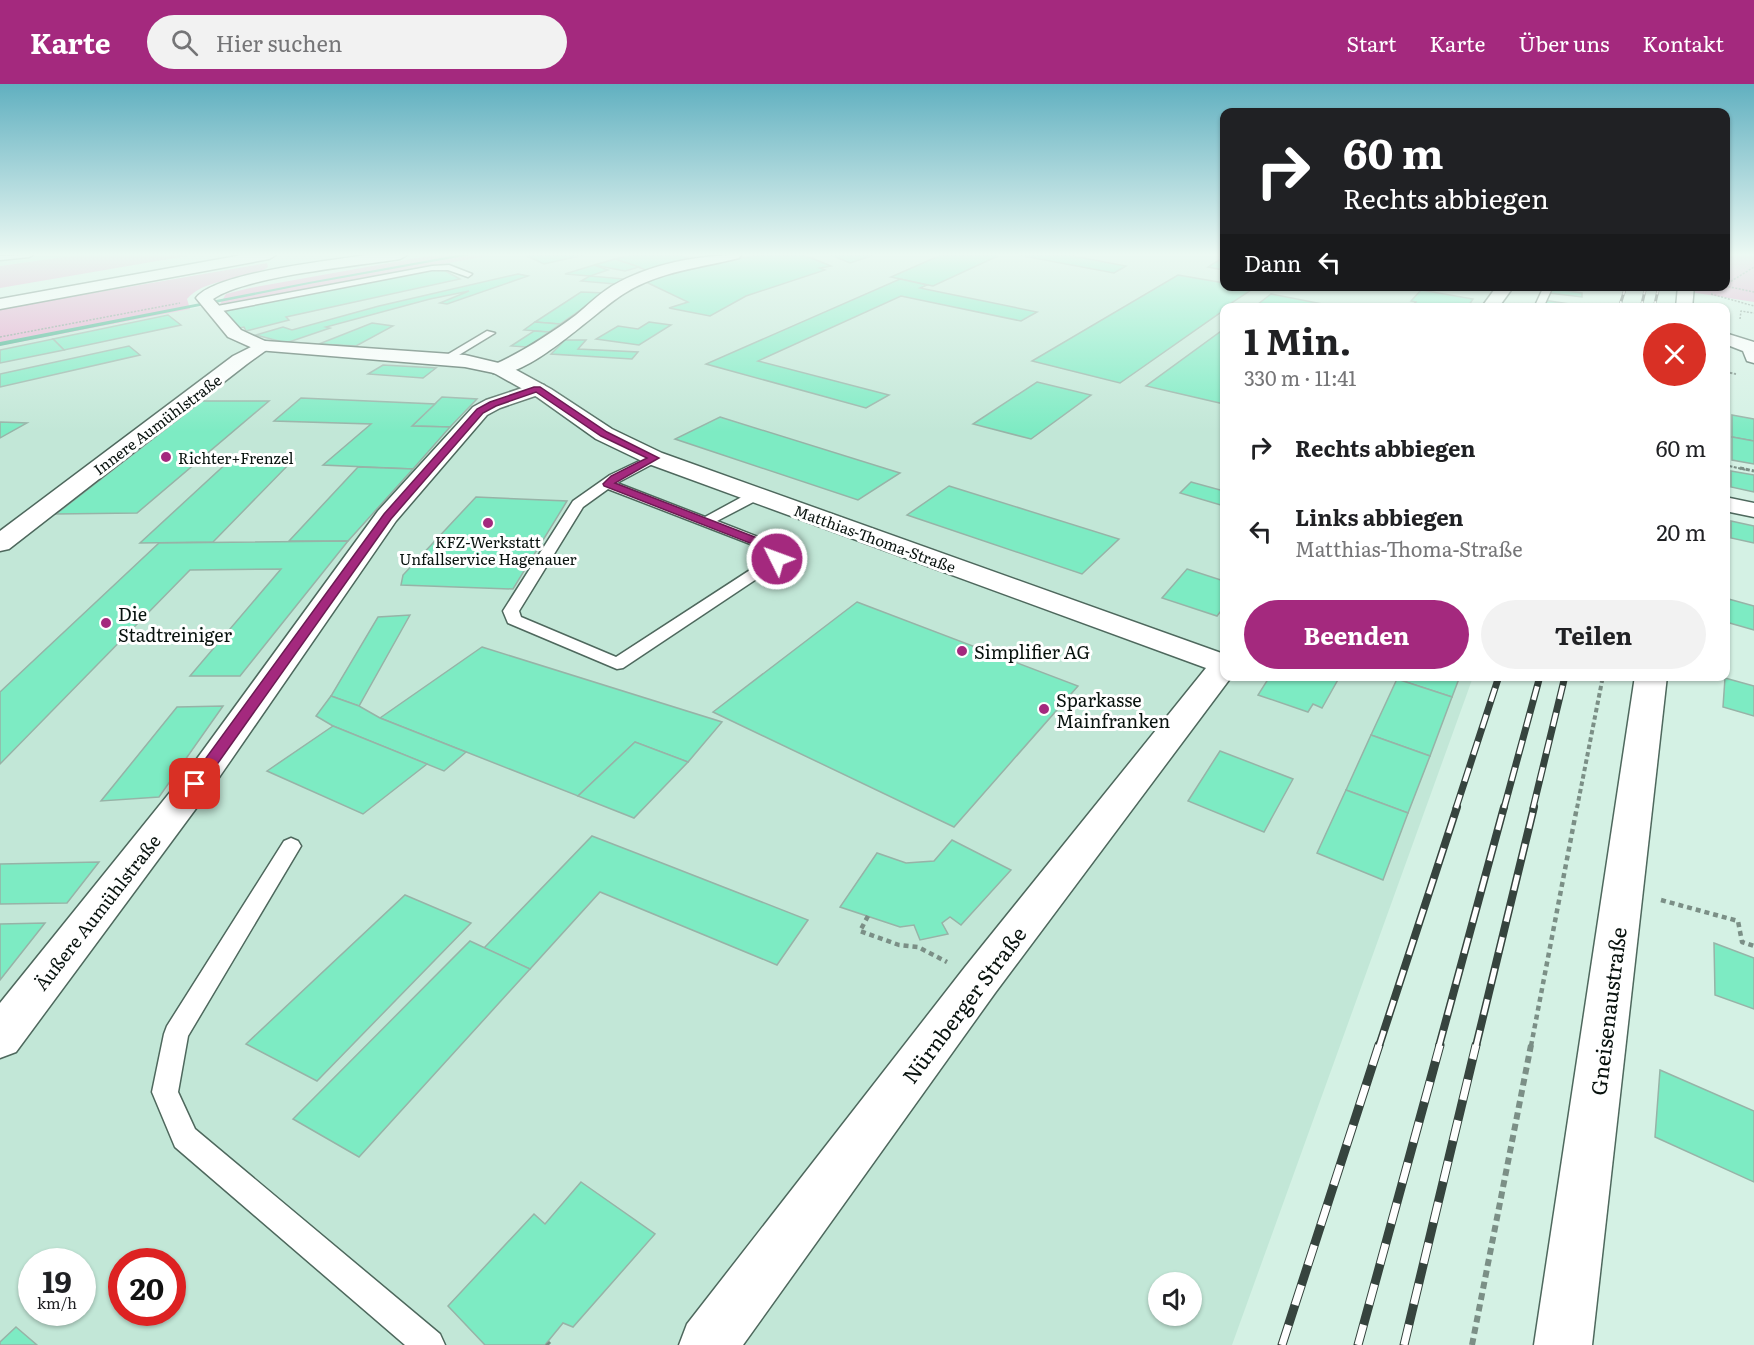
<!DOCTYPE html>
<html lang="de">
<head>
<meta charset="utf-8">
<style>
	:root { --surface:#fff; --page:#f2f2f2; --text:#202124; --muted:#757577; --accent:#a4297e }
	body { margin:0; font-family:Literata,serif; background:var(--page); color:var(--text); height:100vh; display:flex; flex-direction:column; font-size:22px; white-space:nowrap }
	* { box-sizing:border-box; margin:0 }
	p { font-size:20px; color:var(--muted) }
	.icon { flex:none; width:33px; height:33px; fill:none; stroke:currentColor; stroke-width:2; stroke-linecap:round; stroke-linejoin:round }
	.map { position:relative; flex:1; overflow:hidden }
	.panel { position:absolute; left:1220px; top:219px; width:510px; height:378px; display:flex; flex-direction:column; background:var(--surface); border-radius:12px; box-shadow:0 2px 4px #0004 }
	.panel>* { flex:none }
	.guide { position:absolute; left:1220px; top:24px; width:510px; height:183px; border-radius:12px; box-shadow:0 2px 4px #0004; background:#202124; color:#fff; overflow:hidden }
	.controls { position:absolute; left:1148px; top:1188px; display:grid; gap:12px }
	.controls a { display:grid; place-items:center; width:54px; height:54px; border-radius:50%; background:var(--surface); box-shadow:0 2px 4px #0004; font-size:30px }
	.speed { position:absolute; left:18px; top:1164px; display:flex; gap:12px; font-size:30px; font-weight:700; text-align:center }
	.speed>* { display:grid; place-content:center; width:78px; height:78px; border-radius:50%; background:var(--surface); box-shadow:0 2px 4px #0004; line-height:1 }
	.speed small { font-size:15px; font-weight:400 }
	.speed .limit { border:9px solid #d22; background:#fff; color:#111 }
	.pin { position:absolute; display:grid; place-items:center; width:51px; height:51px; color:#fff; margin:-26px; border-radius:12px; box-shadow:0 3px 9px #0006 }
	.me { position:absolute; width:66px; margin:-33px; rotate:312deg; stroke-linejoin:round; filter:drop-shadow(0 0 4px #0008) }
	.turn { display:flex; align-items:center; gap:21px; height:126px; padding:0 24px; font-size:27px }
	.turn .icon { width:78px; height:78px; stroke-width:2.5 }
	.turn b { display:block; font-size:42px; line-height:51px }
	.then { display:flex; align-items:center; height:57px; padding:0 24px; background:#0003; gap:12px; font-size:22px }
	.round { display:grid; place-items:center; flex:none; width:63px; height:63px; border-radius:32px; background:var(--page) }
	.overview { display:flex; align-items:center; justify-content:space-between; height:102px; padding:0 24px }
	h1 { font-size:36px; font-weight:700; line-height:45px }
	.button { display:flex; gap:12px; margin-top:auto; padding:12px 24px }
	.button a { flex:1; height:69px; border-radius:36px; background:var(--accent); color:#fff; font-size:24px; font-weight:700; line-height:69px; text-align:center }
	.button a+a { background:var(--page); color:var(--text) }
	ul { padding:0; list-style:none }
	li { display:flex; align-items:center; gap:18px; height:84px; padding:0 24px }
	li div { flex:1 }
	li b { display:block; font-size:22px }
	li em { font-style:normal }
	header { display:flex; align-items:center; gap:36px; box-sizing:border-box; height:84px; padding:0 30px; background:var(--accent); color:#fff }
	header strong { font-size:28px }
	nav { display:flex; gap:33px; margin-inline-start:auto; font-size:21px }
	.search { width:420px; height:54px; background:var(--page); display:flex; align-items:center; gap:15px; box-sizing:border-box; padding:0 21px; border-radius:33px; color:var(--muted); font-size:22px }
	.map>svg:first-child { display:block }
</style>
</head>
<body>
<header>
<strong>Karte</strong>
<div class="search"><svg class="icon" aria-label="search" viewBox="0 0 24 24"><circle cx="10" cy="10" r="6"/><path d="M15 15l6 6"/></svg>Hier suchen</div>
<nav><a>Start</a><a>Karte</a><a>Über uns</a><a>Kontakt</a></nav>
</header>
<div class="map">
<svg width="1754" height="1261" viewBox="0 0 1754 1261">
	<rect width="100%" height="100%" fill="#d4f1e4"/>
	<!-- built -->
	<g fill="#c2e7d7" fill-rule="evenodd">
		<polygon points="0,171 78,171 0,182"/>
		<path d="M 493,171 L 1224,171 L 1224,202 L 1506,203 L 1490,223 L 1224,224 L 1224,592 L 1473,593 L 1232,1261 L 0,1261 L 0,262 L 190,225 ZM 32,1178 L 82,1178 L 82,1228 L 32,1228 ZM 122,1178 L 172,1178 L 172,1228 L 122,1228 ZM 1158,1198 L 1191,1198 L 1191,1232 L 1158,1232 Z"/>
	</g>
	<!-- green -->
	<g fill="#e8a2cc">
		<polygon points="78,171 192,171 0,204 0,182"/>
		<polygon points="434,171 493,171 220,220 226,210 250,204"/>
		<polygon points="1725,171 1754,171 1754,218 1690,208 1693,203 1725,202"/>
		<path d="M 267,179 L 268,183 C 245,200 208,191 187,215 L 190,225 L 0,262 L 0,225 Z"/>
	</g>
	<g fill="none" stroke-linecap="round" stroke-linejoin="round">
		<!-- stream -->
		<polygon fill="#36ab85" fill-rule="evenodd" points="457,171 470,171 309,200 0,262 0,258 309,198"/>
	</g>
	<!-- building -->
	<g fill="#7debc3" stroke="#97b3a7" stroke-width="1.5">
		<polygon points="530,171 584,171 544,180 527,172"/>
		<polygon points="630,171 680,171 694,176 649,187 615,175"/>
		<polygon points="757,171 804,171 831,182 820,184 825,186 746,212 710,232 669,224 688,218 646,198 681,186"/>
		<polygon points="831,171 874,171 850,179"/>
		<polygon points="941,171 996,171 998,172 933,202 891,193"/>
		<polygon points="1018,171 1068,171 1126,182 1114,189"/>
		<polygon points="1222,174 1224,174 1224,186 1208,183"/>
		<polygon points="615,175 639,183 625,187 594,181"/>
		<polygon points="594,181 608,186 590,192 565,190"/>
		<polygon points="440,184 460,195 286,233 289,236 246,247 244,243 239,244 224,227"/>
		<polygon points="518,190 528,192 447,220 440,219 469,207 430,215 326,243 330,244 286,259 256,251 283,243 292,246 379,222"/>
		<polygon points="1178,191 1224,199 1224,202 1254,204 1224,224 1224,226 1120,299 1032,277"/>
		<polygon points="590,192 624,195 615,200 581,197"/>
		<polygon points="900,195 927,201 920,204 1037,228 1021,237 901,212 758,277 889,311 866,324 706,280"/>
		<polygon points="1550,204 1582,209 1582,213 1549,209"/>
		<polygon points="1421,206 1473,215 1467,224 1410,224 1416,218 1411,217"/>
		<polygon points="581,208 605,209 560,240 535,238"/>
		<polygon points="1271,210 1343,224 1253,224"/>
		<polygon points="1543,216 1576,221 1576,224 1561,224 1541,221"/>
		<polygon points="168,231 181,241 64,266 53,255"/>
		<polygon points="535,238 560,240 549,248 524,246"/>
		<polygon points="649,238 671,241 639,261 596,255 618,242 638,245"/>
		<polygon points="372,239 393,242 356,262 319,260"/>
		<polygon points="1224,245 1224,320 1146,302"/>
		<polygon points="534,247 549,248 527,263 511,262"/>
		<polygon points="53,255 64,266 0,279 0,266"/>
		<polygon points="565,256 586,256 578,265 638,268 632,275 551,270"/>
		<polygon points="129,262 140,271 0,303 0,290"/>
		<polygon points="383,281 436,284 423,294 368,290"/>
		<polygon points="1037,298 1091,311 1031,355 973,340"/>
		<polygon points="442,313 477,315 450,343 412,342"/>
		<polygon points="301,314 435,320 412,342 450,343 413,385 323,381 371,340 274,337"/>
		<polygon points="202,317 269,317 137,429 56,430"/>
		<polygon points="1732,331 1754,335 1754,357 1732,353"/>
		<polygon points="720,333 900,389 858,416 675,355"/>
		<polygon points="0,338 27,339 0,354"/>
		<polygon points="1732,353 1754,357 1754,380 1732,376"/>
		<polygon points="294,375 213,458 140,459 230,376"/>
		<polygon points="358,383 413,385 348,457 289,457"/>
		<polygon points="1731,387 1754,391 1754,408 1731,403"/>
		<polygon points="1191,398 1224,407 1224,422 1180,409"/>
		<polygon points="949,402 1119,455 1082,490 907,431"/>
		<polygon points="476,413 567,417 513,505 401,501 403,491"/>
		<polygon points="1731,437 1754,442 1754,459 1731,454"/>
		<polygon points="348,457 240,592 190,592 281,485 190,486 0,680 0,608 159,459"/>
		<polygon points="1187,485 1224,497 1224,523 1217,532 1162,514"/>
		<polygon points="1725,514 1754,522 1754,546 1726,538 1725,541"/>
		<polygon points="857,518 1078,602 954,743 713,628"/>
		<polygon points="410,531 359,622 331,612 378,533"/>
		<polygon points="482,563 722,638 688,678 635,658 578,712 380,634"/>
		<polygon points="1270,592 1340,592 1322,624 1313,620 1308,628 1258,611"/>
		<polygon points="1398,592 1460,592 1452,613 1397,595"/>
		<polygon points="1725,594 1754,602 1754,632 1723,623"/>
		<polygon points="1397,595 1452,613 1430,672 1371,651"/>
		<polygon points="331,612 359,622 380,634 466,668 444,687 333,642 316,632"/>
		<polygon points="223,622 159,713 101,717 177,623"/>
		<polygon points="333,642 427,680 363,730 267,687"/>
		<polygon points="1371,651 1430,672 1408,729 1346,706"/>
		<polygon points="635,658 688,678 634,734 578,712"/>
		<polygon points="1220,667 1293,695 1264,748 1188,717"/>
		<polygon points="1346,706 1408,729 1383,796 1317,769"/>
		<polygon points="592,752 667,781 808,836 777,881 600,808 530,885 484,864"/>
		<polygon points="952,756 1011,786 961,841 950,833 942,839 948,850 920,856 914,841 900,843 840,823 877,769 906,779 934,777"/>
		<polygon points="99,778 67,819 0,820 0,780"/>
		<polygon points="405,811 471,839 317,997 246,960"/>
		<polygon points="45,839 0,896 0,840"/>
		<polygon points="470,857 530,885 359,1073 293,1035"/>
		<polygon points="1714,859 1754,874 1754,925 1715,911"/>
		<polygon points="1660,986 1754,1027 1754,1098 1655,1053"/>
		<polygon points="581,1098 655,1150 573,1243 563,1239 545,1261 485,1261 448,1222 534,1130 545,1140"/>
		<polygon points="16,1243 37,1261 0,1261 0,1258"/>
	</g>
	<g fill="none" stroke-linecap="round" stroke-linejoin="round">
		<defs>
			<g id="service">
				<polygon points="33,171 29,173 0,176 0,172"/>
				<polygon points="449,181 472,190 468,193 448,186 432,186 212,229 207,226 212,223 432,182"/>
				<polygon points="1544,202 1553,202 1543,224 1534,224"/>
				<polygon points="487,247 495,249 449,277 440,275"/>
				<path d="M 654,370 L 658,371 L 660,374 L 658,377 L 617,399 L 705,433 L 751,408 L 761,408 L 763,411 L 761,414 L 717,437 L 784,463 L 786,466 L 782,478 L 623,584 L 617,585 L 508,539 L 503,527 L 573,417 L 610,391 ZM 608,405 L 771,468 L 770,473 L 616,573 L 521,533 L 519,527 L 583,423 Z"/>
				<polygon points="291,754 298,757 301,762 188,952 178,1008 195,1045 440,1250 445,1261 405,1261 175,1063 152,1008 164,950 167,942 284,757"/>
			</g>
			<g id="minor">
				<path d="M 741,171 L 739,174 C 700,184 660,187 625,209 C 596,226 527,297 493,289 L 490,285 L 493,281 C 523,268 550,250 576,231 C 588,221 599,210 612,202 C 650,180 697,171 741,171 Z"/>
				<polygon points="1678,202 1694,202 1692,224 1676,224"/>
				<polygon points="1725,249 1754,258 1754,279 1747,277 1743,267 1725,260"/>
				<polygon points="263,257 269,258 272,262 247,280 9,465 0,467 0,447 233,272"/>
				<polygon points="537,299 544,301 547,305 544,309 500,324 487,331 396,437 220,692 16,968 0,974 0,919 196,676 378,427 473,323 486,316"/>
				<polygon points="1725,413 1754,419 1754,433 1725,427"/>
			</g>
			<g id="tertiary">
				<path d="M 367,171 L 407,171 L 400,175 C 357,182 246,192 213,215 L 241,246 L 265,257 L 465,271 L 507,281 L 551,305 L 612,345 L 662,369 L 1224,570 L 1224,592 L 1232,592 L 995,909 L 743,1261 L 679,1261 L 687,1240 L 965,883 L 1206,584 L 646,379 L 596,355 L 537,313 L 494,289 L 465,283 L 257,266 L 228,253 L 196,214 C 214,189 333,176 367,171 Z"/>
				<polygon points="1497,202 1514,202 1498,224 1481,224"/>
				<polygon points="1635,592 1667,592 1592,1261 1534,1261"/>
			</g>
			<polygon id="trunk" points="242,171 276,171 269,175 0,225 0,215"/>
		</defs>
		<!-- service casing -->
		<use href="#service" stroke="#4e685d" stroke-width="3"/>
		<!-- minor casing -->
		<use href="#minor" stroke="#4e685d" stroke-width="3"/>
		<!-- tertiary casing -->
		<use href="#tertiary" stroke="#4e685d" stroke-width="3"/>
		<!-- trunk casing -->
		<use href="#trunk" stroke="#4e685d" stroke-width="3"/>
		<!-- path-far5 -->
		<g stroke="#7b8f86" stroke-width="1.5" stroke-dasharray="2 1.5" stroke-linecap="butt">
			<polyline points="1725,201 1754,183"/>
			<polyline points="1725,202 1754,208"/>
			<polyline points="1711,210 1754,222"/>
			<polyline points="1740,235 1741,227 1754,229"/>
			<polyline points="0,253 180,219"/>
		</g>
		<!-- path-far4 -->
		<g stroke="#7b8f86" stroke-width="2" stroke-dasharray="3 1.5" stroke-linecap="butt">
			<polyline points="1725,288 1736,290"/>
			<polyline points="1725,381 1747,386"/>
		</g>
		<!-- path-far3 -->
		<polyline stroke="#7b8f86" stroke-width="3" stroke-dasharray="4 2" stroke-linecap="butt" points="1740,384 1754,387"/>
		<!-- path-far2 -->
		<polyline stroke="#7b8f86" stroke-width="4" stroke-dasharray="4.5 3" stroke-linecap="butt" points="1577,724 1603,592"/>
		<!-- path-far1 -->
		<g stroke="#7b8f86" stroke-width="4.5" stroke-dasharray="5 4" stroke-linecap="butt">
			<polyline points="1661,816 1738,837 1742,858 1754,862"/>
			<polyline points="868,832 860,847 899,861 918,863 947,878"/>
			<polyline points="1531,962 1577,723"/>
		</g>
		<!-- path -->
		<g stroke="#7b8f86" stroke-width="6" stroke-dasharray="7 4.5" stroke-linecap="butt">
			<polyline points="547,1259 549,1261"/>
			<polyline points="1472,1261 1531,961"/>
		</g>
		<!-- service -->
		<use href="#service" fill="#fff" fill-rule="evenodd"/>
		<!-- minor -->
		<use href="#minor" fill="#fff" fill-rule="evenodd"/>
		<!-- tertiary -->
		<use href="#tertiary" fill="#fff" fill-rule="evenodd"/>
		<!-- trunk -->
		<use href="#trunk" fill="#fff" fill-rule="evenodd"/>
		<defs>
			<g id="rail-far3">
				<polyline points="1619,224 1626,202"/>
				<polyline points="1641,224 1646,202"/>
				<polyline points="1654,224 1659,202"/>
			</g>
			<g id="rail-far2">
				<polyline points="1456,724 1499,592"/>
				<polyline points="1504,724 1540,592"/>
				<polyline points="1533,724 1565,592"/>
			</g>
			<g id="rail-far1">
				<polyline points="1379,962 1457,723"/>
				<polyline points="1439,962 1504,723"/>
				<polyline points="1476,962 1534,723"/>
			</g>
			<g id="rail">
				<polyline points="1282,1261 1379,961"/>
				<polyline points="1358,1261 1440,961"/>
				<polyline points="1404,1261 1476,961"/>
			</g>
		</defs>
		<!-- rail-far3 casing -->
		<use href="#rail-far3" stroke="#36443e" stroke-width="3"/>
		<!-- rail-far2 casing -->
		<use href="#rail-far2" stroke="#36443e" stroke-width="7"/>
		<!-- rail-far1 casing -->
		<use href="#rail-far1" stroke="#36443e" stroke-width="8"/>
		<!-- rail casing -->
		<use href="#rail" stroke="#36443e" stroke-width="9"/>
		<!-- rail-far3 -->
		<use href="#rail-far3" stroke="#fff" stroke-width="2" stroke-dasharray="7" stroke-linecap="butt"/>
		<!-- rail-far2 -->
		<use href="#rail-far2" stroke="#fff" stroke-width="4.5" stroke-dasharray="14" stroke-linecap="butt"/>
		<!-- rail-far1 -->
		<use href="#rail-far1" stroke="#fff" stroke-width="5" stroke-dasharray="16" stroke-linecap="butt"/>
		<!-- rail -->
		<use href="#rail" stroke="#fff" stroke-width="7" stroke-dasharray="21" stroke-linecap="butt"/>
	</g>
	<!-- sky -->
	<linearGradient id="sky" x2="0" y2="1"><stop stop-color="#61b0c0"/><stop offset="0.49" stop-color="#ecf9f3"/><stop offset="1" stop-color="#ecf9f3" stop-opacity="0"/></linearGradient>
	<rect width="1754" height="348" fill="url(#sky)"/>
	<!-- route -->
	<polygon fill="#a4297e" stroke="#6b1b52" stroke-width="1.5" points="534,303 540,303 607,348 659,374 615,399 783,464 781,477 774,477 773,468 604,402 603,400 611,392 647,374 601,352 536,308 496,322 483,329 391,435 201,703 190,703 188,700 190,696 384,430 477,325 490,318"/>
	<!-- markers -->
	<g fill="#a4297e" stroke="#fff" stroke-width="2">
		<circle cx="166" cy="373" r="6"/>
		<circle cx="488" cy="439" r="6"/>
		<circle cx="106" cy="539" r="6"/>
		<circle cx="962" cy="567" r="6"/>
		<circle cx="1044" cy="625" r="6"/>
	</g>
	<g text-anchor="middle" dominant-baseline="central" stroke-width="6" stroke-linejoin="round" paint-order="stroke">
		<!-- far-street labels -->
		<g font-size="15" fill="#08120e" stroke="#fff">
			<text transform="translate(157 340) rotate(-37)">Innere Aumühlstraße</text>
			<text transform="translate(875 454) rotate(20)">Matthias-Thoma-Straße</text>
		</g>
		<!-- far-poi labels -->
		<g font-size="15" fill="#08120e" stroke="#fff" text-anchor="start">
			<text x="178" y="373">Richter+Frenzel</text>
			<text x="488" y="457" text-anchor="middle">KFZ-Werkstatt<tspan x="488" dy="17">Unfallservice Hagenauer</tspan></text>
		</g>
		<!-- poi labels -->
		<g font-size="18" fill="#08120e" stroke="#fff" text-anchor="start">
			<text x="118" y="529">Die<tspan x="118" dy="21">Stadtreiniger</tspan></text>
			<text x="974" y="567">Simplifier AG</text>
			<text x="1056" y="615">Sparkasse<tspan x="1056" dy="21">Mainfranken</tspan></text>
		</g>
		<!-- street labels -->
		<g font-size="18" fill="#08120e" stroke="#fff">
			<text transform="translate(97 828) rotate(-52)">Äußere Aumühlstraße</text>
		</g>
		<!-- near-street labels -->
		<g font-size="21" fill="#08120e" stroke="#fff">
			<text transform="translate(963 920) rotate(-53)">Nürnberger Straße</text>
			<text transform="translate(1607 927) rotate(-83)">Gneisenaustraße</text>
		</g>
	</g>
</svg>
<div class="controls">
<a><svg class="icon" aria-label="sound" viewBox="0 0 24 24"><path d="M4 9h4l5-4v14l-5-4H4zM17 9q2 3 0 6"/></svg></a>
</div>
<div class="speed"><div>19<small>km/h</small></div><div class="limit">20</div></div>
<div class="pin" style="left:195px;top:700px;background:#d93025"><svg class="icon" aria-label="arrive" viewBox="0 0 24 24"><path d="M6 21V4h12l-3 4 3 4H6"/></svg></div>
<svg class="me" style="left:777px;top:475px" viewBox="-20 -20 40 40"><circle r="17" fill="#a4297e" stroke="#fff" stroke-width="3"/><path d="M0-11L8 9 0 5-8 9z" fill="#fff"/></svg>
<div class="guide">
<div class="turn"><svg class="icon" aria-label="right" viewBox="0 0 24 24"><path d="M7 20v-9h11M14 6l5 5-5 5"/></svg><div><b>60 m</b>Rechts abbiegen</div></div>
<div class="then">Dann<svg class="icon" aria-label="left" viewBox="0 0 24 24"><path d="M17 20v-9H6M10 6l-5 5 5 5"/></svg></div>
</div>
<section class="panel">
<div class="overview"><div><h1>1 Min.</h1><p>330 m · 11:41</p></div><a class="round" style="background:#d93025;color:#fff"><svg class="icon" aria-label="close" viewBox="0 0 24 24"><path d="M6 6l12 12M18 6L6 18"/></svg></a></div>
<ul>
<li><svg class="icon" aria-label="right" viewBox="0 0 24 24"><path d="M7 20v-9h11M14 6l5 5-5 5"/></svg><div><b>Rechts abbiegen</b></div><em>60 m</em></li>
<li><svg class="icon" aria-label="left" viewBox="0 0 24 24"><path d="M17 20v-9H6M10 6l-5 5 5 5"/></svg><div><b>Links abbiegen</b><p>Matthias-Thoma-Straße</p></div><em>20 m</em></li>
</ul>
<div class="button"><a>Beenden</a><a>Teilen</a></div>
</section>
</div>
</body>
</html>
